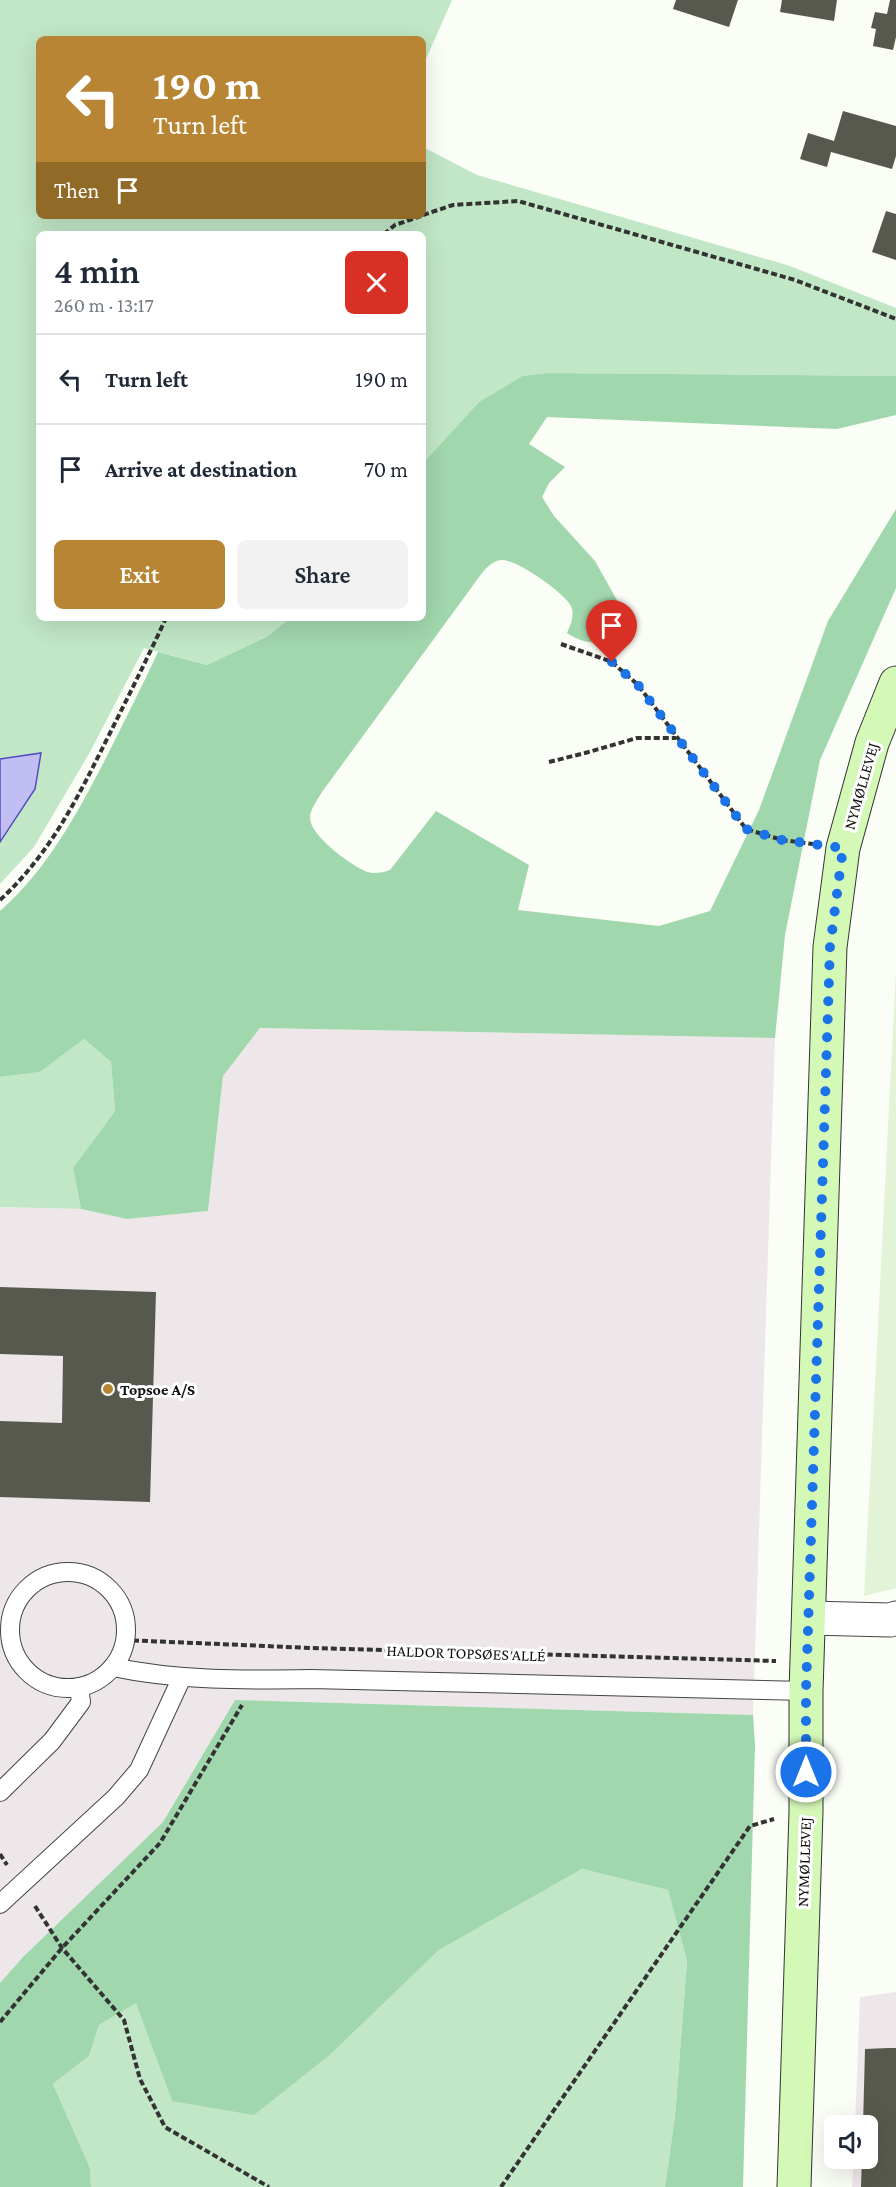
<!DOCTYPE html>
<html lang="en">
<head>
<meta charset="utf-8">
<style>
	:root { --surface:#fff; --page:#f2f2f3; --text:#1f2937; --muted:#747a83; --line:#e0e1e3; --accent:#b78533 }
	body { margin:0; font-family:"Crimson Pro",serif; background:var(--page); color:var(--text); height:100vh; display:flex; flex-direction:column; font-size:22px; white-space:nowrap }
	* { box-sizing:border-box; margin:0 }
	p { font-size:20px; color:var(--muted) }
	.icon { flex:none; width:33px; height:33px; fill:none; stroke:currentColor; stroke-width:2; stroke-linecap:round; stroke-linejoin:round }
	.map { position:relative; flex:1; overflow:hidden }
	.panel { position:absolute; left:36px; top:231px; width:390px; height:390px; display:flex; flex-direction:column; background:var(--surface); border-radius:9px; box-shadow:0 6px 24px #0002 }
	.panel>* { flex:none }
	.top-card { position:absolute; left:36px; top:36px; width:390px; height:183px; border-radius:9px; box-shadow:0 6px 24px #0002; background:#b78533; color:#fff; overflow:hidden }
	.tools { position:absolute; left:824px; top:2115px; display:grid; gap:12px }
	.tools a { display:grid; place-items:center; width:54px; height:54px; border-radius:9px; background:var(--surface); box-shadow:0 6px 24px #0002; font-size:30px }
	.pin { position:absolute; display:grid; place-items:center; width:51px; height:51px; color:#fff; margin:-62px -26px; border-radius:50% 50% 50% 0; rotate:-45deg; box-shadow:0 0 6px #0007 }
	.pin .icon { rotate:45deg }
	.me { position:absolute; width:66px; margin:-33px; rotate:0deg; stroke-linejoin:round; filter:drop-shadow(0 0 4px #0008) }
	.turn { display:flex; align-items:center; gap:21px; height:126px; padding:0 18px; font-size:27px }
	.turn .icon { width:78px; height:78px; stroke-width:2.5 }
	.turn b { display:block; font-size:42px; line-height:51px }
	.then { display:flex; align-items:center; height:57px; padding:0 18px; background:#0003; gap:12px; font-size:22px }
	.round { display:grid; place-items:center; flex:none; width:63px; height:63px; border-radius:9px; background:var(--page) }
	.overview { display:flex; align-items:center; justify-content:space-between; height:102px; padding:0 18px }
	h1 { font-size:36px; font-weight:600; line-height:45px }
	.cta { display:flex; gap:12px; margin-top:auto; padding:12px 18px }
	.cta a { flex:1; height:69px; border-radius:9px; background:var(--accent); color:#fff; font-size:24px; font-weight:600; line-height:69px; text-align:center }
	.cta a+a { background:var(--page); color:var(--text) }
	ul { padding:0; list-style:none }
	li { display:flex; align-items:center; gap:18px; height:90px; padding:0 18px; border-top:2px solid var(--line) }
	li div { flex:1 }
	li b { display:block; font-size:22px }
	li em { font-style:normal }
	.map>svg:first-child { display:block }
</style>
</head>
<body>
<div class="map">
<svg width="896" height="2187" viewBox="0 0 896 2187">
	<rect width="100%" height="100%" fill="#fafef6"/>
	<!-- industrial -->
	<g fill="#eee7ea">
		<polygon points="260,1028 775,1038 753,1715 235,1700 163,1822 23,1957 0,1983 0,1207 81,1209 127,1219 208,1211 223,1076"/>
		<polygon points="896,1992 896,2187 852,2187 854,2159 867,2158 867,2126 855,2125 860,1997"/>
	</g>
	<!-- farmland -->
	<polygon fill="#e2f3d7" points="896,969 896,1588 864,1596 877,1346"/>
	<!-- green -->
	<g fill="#c1e7c6">
		<polygon points="0,0 452,0 423,66 423,39 39,39 39,216 423,216 423,147 477,175 790,266 896,308 896,376 547,373 522,376 479,402 423,463 423,234 39,234 39,618 290,618 268,636 207,665 144,648 90,752 34,847 0,884"/>
		<polygon points="84,1039 111,1062 115,1111 73,1168 81,1209 0,1207 0,1077 40,1072"/>
		<polygon points="582,1869 668,1890 687,1961 675,2116 665,2187 91,2187 90,2168 53,2084 89,2056 99,2025 136,2002 172,2101 332,2053 439,1950"/>
	</g>
	<!-- forest -->
	<g fill="#a1d7ad">
		<path d="M 547,373 L 896,376 L 896,415 L 837,429 L 547,417 L 529,444 L 565,467 L 549,483 L 542,497 L 554,516 L 595,561 L 618,602 L 622,622 L 617,637 C 599,646 584,644 567,633 C 571,624 575,615 571,606 C 565,593 515,558 501,560 C 493,561 487,567 482,573 L 322,792 C 318,799 310,809 310,818 C 310,835 348,863 363,870 C 372,875 381,873 390,870 L 436,811 L 529,865 L 518,910 L 659,926 L 710,911 L 759,810 L 828,621 L 896,509 L 896,588 L 820,760 L 785,935 L 775,1038 L 260,1028 L 223,1076 L 208,1211 L 127,1219 L 81,1209 L 73,1168 L 115,1111 L 111,1062 L 84,1039 L 40,1072 L 0,1077 L 0,911 C 48,869 78,812 107,756 C 124,721 142,687 158,652 L 207,665 L 268,636 L 290,618 L 423,618 L 423,463 L 479,402 L 522,376 Z"/>
		<polygon points="235,1700 753,1715 755,1745 743,2187 665,2187 675,2116 687,1961 668,1890 582,1869 439,1950 332,2053 254,2115 172,2101 136,2003 99,2025 89,2056 53,2084 90,2168 91,2187 0,2187 0,1983 23,1957 163,1822"/>
	</g>
	<!-- water -->
	<polygon fill="#c0bef2" stroke="#534bc3" stroke-width="1.5" points="41,753 35,789 0,842 0,759"/>
	<!-- building -->
	<g fill="#58594e">
		<polygon points="676,0 738,0 729,27 673,9"/>
		<polygon points="782,0 837,0 834,21 780,12"/>
		<polygon points="890,0 896,0 896,37 893,50 873,46 876,29 871,28 875,12 887,14"/>
		<polygon points="843,111 896,126 896,156 892,169 831,152 827,167 800,159 808,133 834,141"/>
		<polygon points="886,211 896,214 896,260 872,252"/>
		<polygon points="0,1287 156,1292 150,1502 0,1497 0,1421 62,1423 63,1356 0,1354"/>
		<polygon points="888,2048 896,2048 896,2187 861,2187 862,2158 867,2158 867,2126 863,2126 865,2049"/>
	</g>
	<g fill="none" stroke-linecap="round" stroke-linejoin="round">
		<defs>
			<g id="lane">
				<circle cx="68" cy="1630" r="58"/>
				<path d="M 113,1667 C 178,1681 245,1680 311,1679 L 806,1691"/>
				<polyline points="0,1792 52,1741 81,1702 79,1687"/>
				<polyline points="0,1904 116,1797 139,1770 182,1677"/>
			</g>
			<polyline id="street" points="809,1618 890,1620 896,1618"/>
			<polyline id="secondary" points="794,2187 806,1812 806,1691 830,947 843,848 872,743 896,683"/>
		</defs>
		<!-- lane casing -->
		<use href="#lane" stroke="#444" stroke-width="20"/>
		<!-- street casing -->
		<use href="#street" stroke="#444" stroke-width="35"/>
		<!-- secondary casing -->
		<use href="#secondary" stroke="#333" stroke-width="35"/>
		<!-- path -->
		<g stroke="#333" stroke-width="4" stroke-dasharray="6 3" stroke-linecap="butt">
			<polyline points="423,215 453,205 518,201 795,280 896,319"/>
			<polyline points="384,234 395,225 421,216"/>
			<polyline points="561,644 612,662 638,685 746,829 782,840 813,844"/>
			<polyline points="549,762 585,753 637,738 676,738"/>
			<path d="M 0,900 C 52,852 79,795 110,733 C 129,695 148,657 166,618"/>
			<polyline points="124,1640 312,1648 776,1661"/>
			<polyline points="0,1854 7,1865"/>
			<polyline points="35,1906 62,1948 124,2020 140,2079 165,2127 269,2187"/>
			<polyline points="0,2022 62,1948 160,1843 242,1705"/>
			<polyline points="501,2187 750,1826 774,1819"/>
		</g>
		<!-- lane -->
		<use href="#lane" stroke="#fff" stroke-width="18"/>
		<!-- street -->
		<use href="#street" stroke="#fff" stroke-width="33"/>
		<!-- secondary -->
		<use href="#secondary" stroke="#d4f8b6" stroke-width="33"/>
	</g>
	<g fill="none" stroke-linecap="round" stroke-linejoin="round">
		<!-- route -->
		<polyline stroke="#1a73e8" stroke-width="10" stroke-dasharray="0 18" points="612,662 638,685 746,829 782,840 843,848 830,947 806,1691 806,1772"/>
	</g>
	<!-- markers -->
	<circle fill="#b78533" stroke="#fff" stroke-width="2" cx="108" cy="1389" r="6"/>
	<g text-anchor="middle" dominant-baseline="central" stroke-width="6" stroke-linejoin="round" paint-order="stroke">
		<!-- street labels -->
		<g font-size="16" fill="#111" stroke="#fff">
			<text transform="translate(861 786) rotate(-74)">NYMØLLEVEJ</text>
			<text transform="translate(466 1653) rotate(2)">HALDOR TOPSØES ALLÉ</text>
			<text transform="translate(804 1862) rotate(-88)">NYMØLLEVEJ</text>
		</g>
		<!-- poi labels -->
		<g font-size="16" font-weight="bold" fill="#111" stroke="#fff" text-anchor="start">
			<text x="120" y="1389">Topsoe A/S</text>
		</g>
	</g>
</svg>
<div class="tools">
<a><svg class="icon" aria-label="sound" viewBox="0 0 24 24"><path d="M4 9h4l5-4v14l-5-4H4zM17 9q2 3 0 6"/></svg></a>
</div>
<div class="pin" style="left:612px;top:662px;background:#d93025"><svg class="icon" aria-label="arrive" viewBox="0 0 24 24"><path d="M6 21V4h12l-3 4 3 4H6"/></svg></div>
<svg class="me" style="left:806px;top:1772px" viewBox="-20 -20 40 40"><circle r="17" fill="#1a73e8" stroke="#fff" stroke-width="3"/><path d="M0-11L8 9 0 5-8 9z" fill="#fff"/></svg>
<div class="top-card">
<div class="turn"><svg class="icon" aria-label="left" viewBox="0 0 24 24"><path d="M17 20v-9H6M10 6l-5 5 5 5"/></svg><div><b>190 m</b>Turn left</div></div>
<div class="then">Then<svg class="icon" aria-label="arrive" viewBox="0 0 24 24"><path d="M6 21V4h12l-3 4 3 4H6"/></svg></div>
</div>
<section class="panel">
<div class="overview"><div><h1>4 min</h1><p>260 m · 13:17</p></div><a class="round" style="background:#d93025;color:#fff"><svg class="icon" aria-label="close" viewBox="0 0 24 24"><path d="M6 6l12 12M18 6L6 18"/></svg></a></div>
<ul>
<li><svg class="icon" aria-label="left" viewBox="0 0 24 24"><path d="M17 20v-9H6M10 6l-5 5 5 5"/></svg><div><b>Turn left</b></div><em>190 m</em></li>
<li><svg class="icon" aria-label="arrive" viewBox="0 0 24 24"><path d="M6 21V4h12l-3 4 3 4H6"/></svg><div><b>Arrive at destination</b></div><em>70 m</em></li>
</ul>
<div class="cta"><a>Exit</a><a>Share</a></div>
</section>
</div>
</body>
</html>
